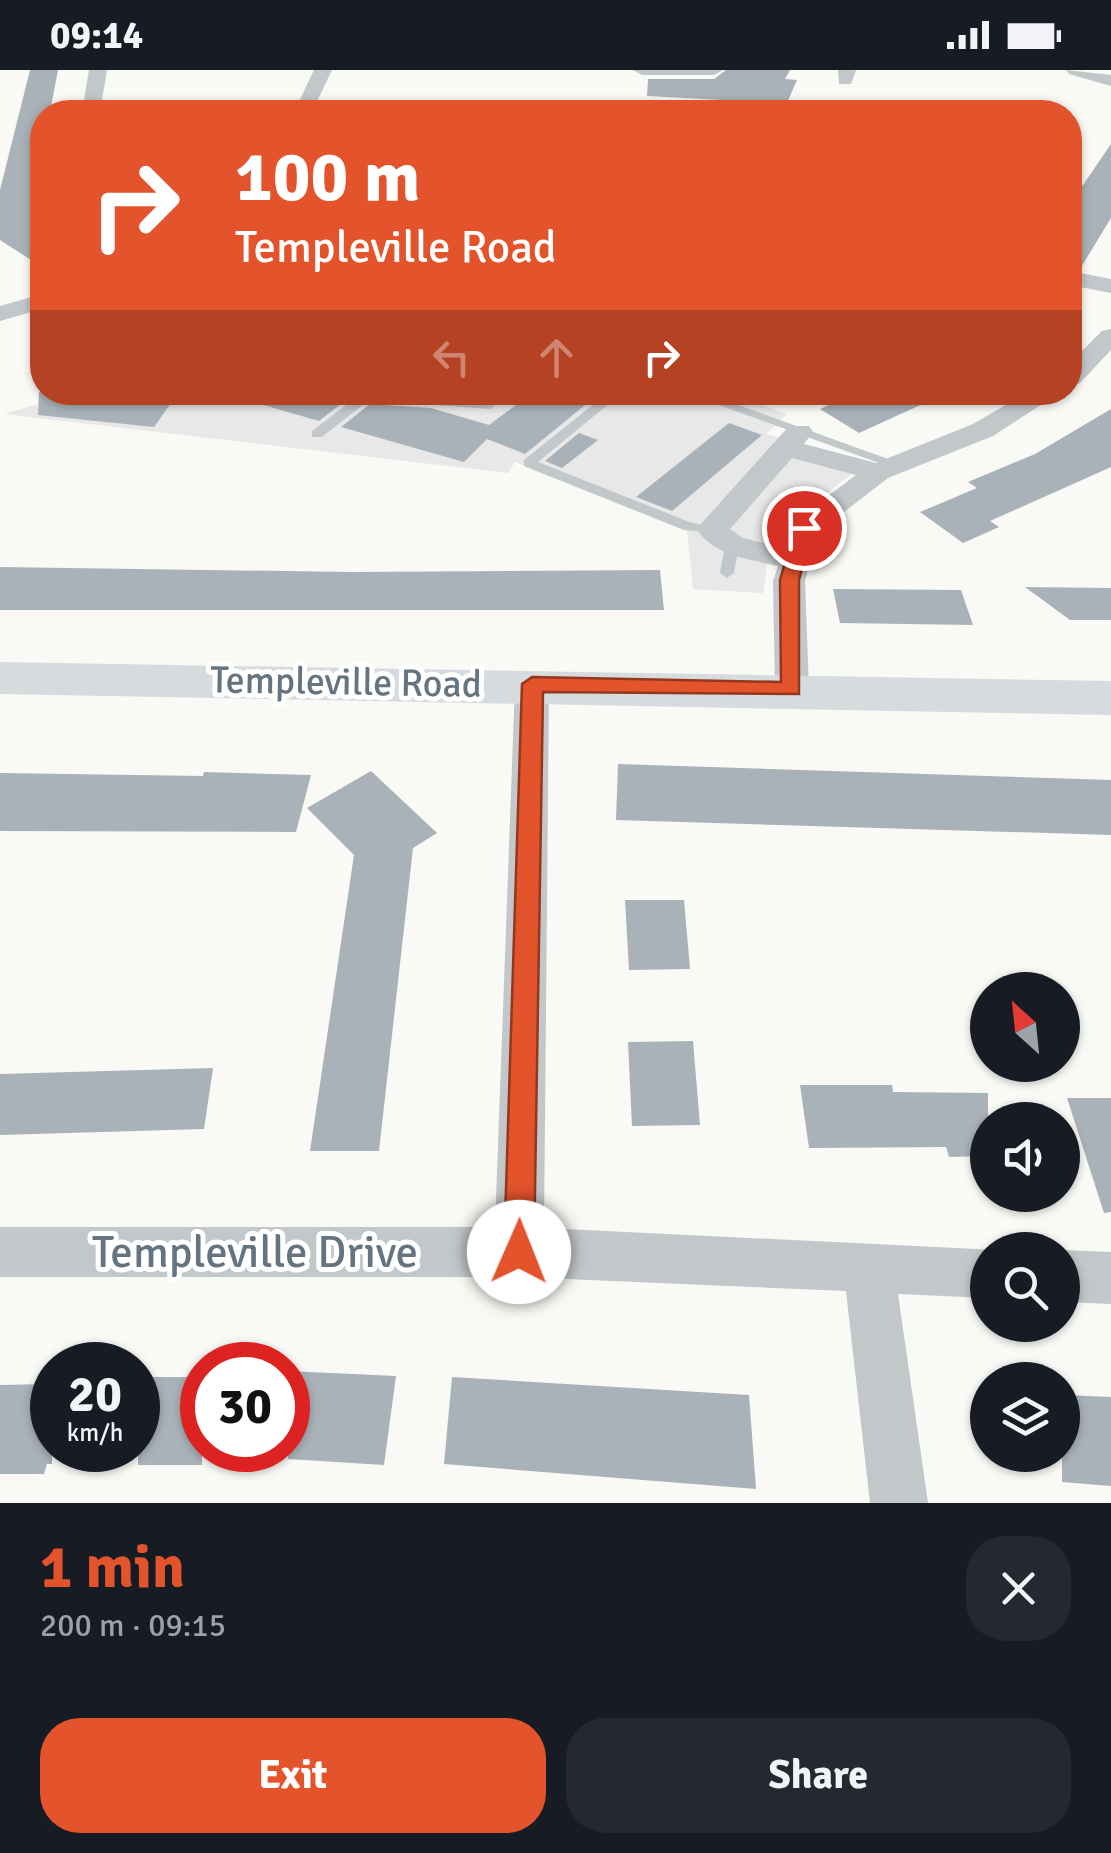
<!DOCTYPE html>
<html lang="en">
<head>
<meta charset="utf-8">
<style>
	:root { --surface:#171b24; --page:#242831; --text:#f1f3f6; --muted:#9ea1a6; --accent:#e3542c }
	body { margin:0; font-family:Signika,sans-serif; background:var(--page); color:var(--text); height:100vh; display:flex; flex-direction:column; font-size:38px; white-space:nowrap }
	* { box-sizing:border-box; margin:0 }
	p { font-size:32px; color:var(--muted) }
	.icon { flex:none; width:55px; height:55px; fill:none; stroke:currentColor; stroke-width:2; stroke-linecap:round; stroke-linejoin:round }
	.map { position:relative; height:1433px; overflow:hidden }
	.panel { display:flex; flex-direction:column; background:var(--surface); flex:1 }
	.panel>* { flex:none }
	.guide { position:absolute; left:30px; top:30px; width:1052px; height:305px; border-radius:40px; box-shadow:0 2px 8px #0004; background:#e3542c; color:#fff; overflow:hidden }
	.needle { width:65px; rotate:333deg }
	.controls { position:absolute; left:970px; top:902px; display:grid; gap:20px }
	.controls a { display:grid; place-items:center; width:110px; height:110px; border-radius:50%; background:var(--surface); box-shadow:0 2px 8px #0004; font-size:50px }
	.speed { position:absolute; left:30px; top:1272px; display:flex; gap:20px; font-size:50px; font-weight:700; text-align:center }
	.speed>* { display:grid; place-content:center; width:130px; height:130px; border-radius:50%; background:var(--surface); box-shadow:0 2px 8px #0004; line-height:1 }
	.speed small { font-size:25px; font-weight:400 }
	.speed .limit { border:15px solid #d22; background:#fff; color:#111 }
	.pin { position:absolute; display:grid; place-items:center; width:85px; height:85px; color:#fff; margin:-42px; border:5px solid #fff; border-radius:50%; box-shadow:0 2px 10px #0007 }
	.me { position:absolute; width:110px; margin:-55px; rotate:1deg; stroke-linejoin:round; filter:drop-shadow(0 0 8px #0008) }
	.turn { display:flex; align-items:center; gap:35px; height:210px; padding:0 40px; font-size:45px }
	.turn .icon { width:130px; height:130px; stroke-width:2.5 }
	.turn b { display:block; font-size:70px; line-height:85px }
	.lanes { display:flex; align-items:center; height:95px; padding:0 40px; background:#0003; justify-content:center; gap:50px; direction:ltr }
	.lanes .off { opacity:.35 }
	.round { display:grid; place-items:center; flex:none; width:105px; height:105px; border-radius:40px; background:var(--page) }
	.headline { display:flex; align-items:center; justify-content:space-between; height:170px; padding:0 40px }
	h1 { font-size:60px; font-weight:700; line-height:75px; color:var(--accent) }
	.primary-button { display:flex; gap:20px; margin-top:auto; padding:20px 40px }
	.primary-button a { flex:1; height:115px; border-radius:40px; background:var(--accent); color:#fff; font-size:40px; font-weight:700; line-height:115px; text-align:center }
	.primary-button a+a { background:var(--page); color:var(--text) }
	.status { display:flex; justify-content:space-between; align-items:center; height:70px; padding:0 50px; background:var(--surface); direction:ltr }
	.status svg { height:28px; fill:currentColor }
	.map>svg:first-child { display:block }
</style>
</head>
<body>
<div class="status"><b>09:14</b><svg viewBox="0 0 49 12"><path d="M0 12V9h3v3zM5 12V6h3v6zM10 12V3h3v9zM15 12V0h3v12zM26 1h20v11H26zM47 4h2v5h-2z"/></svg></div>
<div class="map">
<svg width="1111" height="1433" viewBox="0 0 1111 1433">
	<rect width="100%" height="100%" fill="#f9f9f6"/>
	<!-- built -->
	<polygon fill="#e7e8e7" points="79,322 745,323 741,327 787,344 766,364 868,391 787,454 767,495 763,523 693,519 687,460 515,392 508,403 4,344"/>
	<!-- building -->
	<g fill="#a9b2b8">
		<polygon points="30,0 58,0 50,42 42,42 42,77 31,136 42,159 42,197 0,170 0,120"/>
		<polygon points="726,0 790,0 785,9 797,10 783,42 723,42 722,30 647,26 648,9 714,9"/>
		<polygon points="1111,74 1111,148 1080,199 1070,198 1070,134"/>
		<polygon points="39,322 179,322 154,357 38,345"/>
		<polygon points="254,322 356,322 319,351 253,332"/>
		<polygon points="534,322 601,322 525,384 487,369 464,392 341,357 370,334 431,338 489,355"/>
		<polygon points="857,322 949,322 859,363 820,339"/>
		<polygon points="1111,339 1111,397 990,451 999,457 963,473 920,442 977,418 968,412 1035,384"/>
		<polygon points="729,353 762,365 672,441 636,427"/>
		<polygon points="579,363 598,370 562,398 545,391"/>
		<polygon points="0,497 352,502 660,500 664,540 0,540"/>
		<polygon points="1025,517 1111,518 1111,550 1070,550"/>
		<polygon points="833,519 961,520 973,555 840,553"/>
		<polygon points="618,694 1111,710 1111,765 616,750"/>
		<polygon points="371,701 437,763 413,778 379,1081 310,1081 354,785 307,738"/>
		<polygon points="204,702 311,705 296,762 0,761 0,703 203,706"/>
		<polygon points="625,830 684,830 690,899 629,900"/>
		<polygon points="693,971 700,1055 632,1056 628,972"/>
		<polygon points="213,998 204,1059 0,1065 0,1004"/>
		<polygon points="800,1015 892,1015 893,1022 988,1023 988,1086 949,1087 946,1077 809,1078"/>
		<polygon points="1067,1028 1111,1028 1111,1142 1104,1143"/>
		<polygon points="288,1301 396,1306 384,1395 288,1389"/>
		<rect x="138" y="1307" width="64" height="88"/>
		<polygon points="452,1307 749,1325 756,1419 444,1394"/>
		<polygon points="52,1314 52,1394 47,1394 44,1404 0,1404 0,1315"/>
		<polygon points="1062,1325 1111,1327 1111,1416 1062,1412"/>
	</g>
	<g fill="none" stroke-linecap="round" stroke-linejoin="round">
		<!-- lane -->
		<g fill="#c2c7ca" fill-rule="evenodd">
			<polygon points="369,322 487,331 498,322 512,322 490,339 369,330 322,367 312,367 312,361 362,323"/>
			<polygon points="609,322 623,322 538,392 692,453 717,457 717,463 684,460 524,396 524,390"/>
			<polygon points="683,322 702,322 902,394 895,398 890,397"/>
			<polygon points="732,471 739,475 734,503 727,508 720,503 725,475"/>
		</g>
		<!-- street -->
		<g fill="#c2c7ca" fill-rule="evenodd">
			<polygon points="89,0 107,0 100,42 82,42"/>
			<polygon points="314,0 332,0 312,42 294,42"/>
			<polygon points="633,0 723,0 714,5 642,5"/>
			<polygon points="838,0 856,0 851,14 839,14"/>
			<polygon points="1066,0 1111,5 1111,16 1069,4"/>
			<polygon points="1070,201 1111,209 1111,223 1070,215"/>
			<polygon points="42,224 42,239 0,251 0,236"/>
			<polygon points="1111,259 1111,280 1079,314 1070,316 1070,293 1102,261"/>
			<path d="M 1028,322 L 1061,322 L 993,366 L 888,408 L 818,462 L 805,511 L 809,619 L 804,627 L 792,631 L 780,627 L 775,619 L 773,511 L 778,496 C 749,489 715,486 697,460 L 701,454 L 789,356 L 809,356 L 813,362 L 804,374 L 876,393 L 973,354 ZM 792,388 L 856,405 L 793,452 L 783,478 L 743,468 L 730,459 Z"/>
			<polygon points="532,602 544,606 549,614 544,1158 997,1180 988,1180 988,1228 898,1224 928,1433 870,1433 846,1221 519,1207 0,1207 0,1157 495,1157 515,614 520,606"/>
			<polygon points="1062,1180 1111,1182 1111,1234 1062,1232"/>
		</g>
		<!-- secondary -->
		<polygon fill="#d6dbde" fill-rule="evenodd" points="0,592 1111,611 1111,645 0,624"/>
	</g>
	<!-- route -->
	<polygon fill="#e3542c" stroke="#94371d" stroke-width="2.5" points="804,453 813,458 799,510 799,624 543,622 534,1182 530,1193 519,1197 508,1193 504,1182 522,614 532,607 781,612 780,510 795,458"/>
	<g text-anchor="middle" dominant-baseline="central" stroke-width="10" stroke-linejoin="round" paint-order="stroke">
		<!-- street labels -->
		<g font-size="38" fill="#647581" stroke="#fff">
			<text transform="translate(346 612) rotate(1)">Templeville Road</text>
		</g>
		<!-- near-street labels -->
		<g font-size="45" fill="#647581" stroke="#fff">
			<text x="255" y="1182">Templeville Drive</text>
		</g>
	</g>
</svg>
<div class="controls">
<a><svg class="needle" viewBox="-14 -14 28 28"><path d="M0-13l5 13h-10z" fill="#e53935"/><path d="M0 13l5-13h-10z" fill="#9ea1a6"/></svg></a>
<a><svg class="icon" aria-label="sound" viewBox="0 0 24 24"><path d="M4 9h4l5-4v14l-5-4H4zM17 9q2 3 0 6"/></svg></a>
<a><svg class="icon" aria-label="search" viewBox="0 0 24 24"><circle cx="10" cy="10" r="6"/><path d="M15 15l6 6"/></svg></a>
<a><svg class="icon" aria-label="layers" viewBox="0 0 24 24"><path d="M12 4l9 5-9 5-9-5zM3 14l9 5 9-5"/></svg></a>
</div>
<div class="speed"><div>20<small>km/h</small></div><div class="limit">30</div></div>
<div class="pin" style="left:804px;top:458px;background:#d93025"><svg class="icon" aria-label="arrive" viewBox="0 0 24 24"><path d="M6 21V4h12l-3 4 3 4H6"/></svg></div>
<svg class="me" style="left:519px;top:1182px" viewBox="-20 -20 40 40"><circle r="19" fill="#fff"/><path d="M0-13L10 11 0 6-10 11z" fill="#e3542c"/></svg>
<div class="guide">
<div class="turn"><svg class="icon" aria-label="right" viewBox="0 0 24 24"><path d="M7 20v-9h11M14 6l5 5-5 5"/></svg><div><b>100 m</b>Templeville Road</div></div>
<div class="lanes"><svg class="icon off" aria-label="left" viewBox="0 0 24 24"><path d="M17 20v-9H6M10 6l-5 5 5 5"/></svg><svg class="icon off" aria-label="ahead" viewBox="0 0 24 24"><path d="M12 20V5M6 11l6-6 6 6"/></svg><svg class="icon" aria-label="right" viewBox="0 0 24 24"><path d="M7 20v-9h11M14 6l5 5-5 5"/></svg></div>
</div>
</div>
<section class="panel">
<div class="headline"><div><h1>1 min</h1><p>200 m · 09:15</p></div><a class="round"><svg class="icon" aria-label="close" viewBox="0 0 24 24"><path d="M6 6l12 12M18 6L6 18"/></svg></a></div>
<div class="primary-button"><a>Exit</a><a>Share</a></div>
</section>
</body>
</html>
